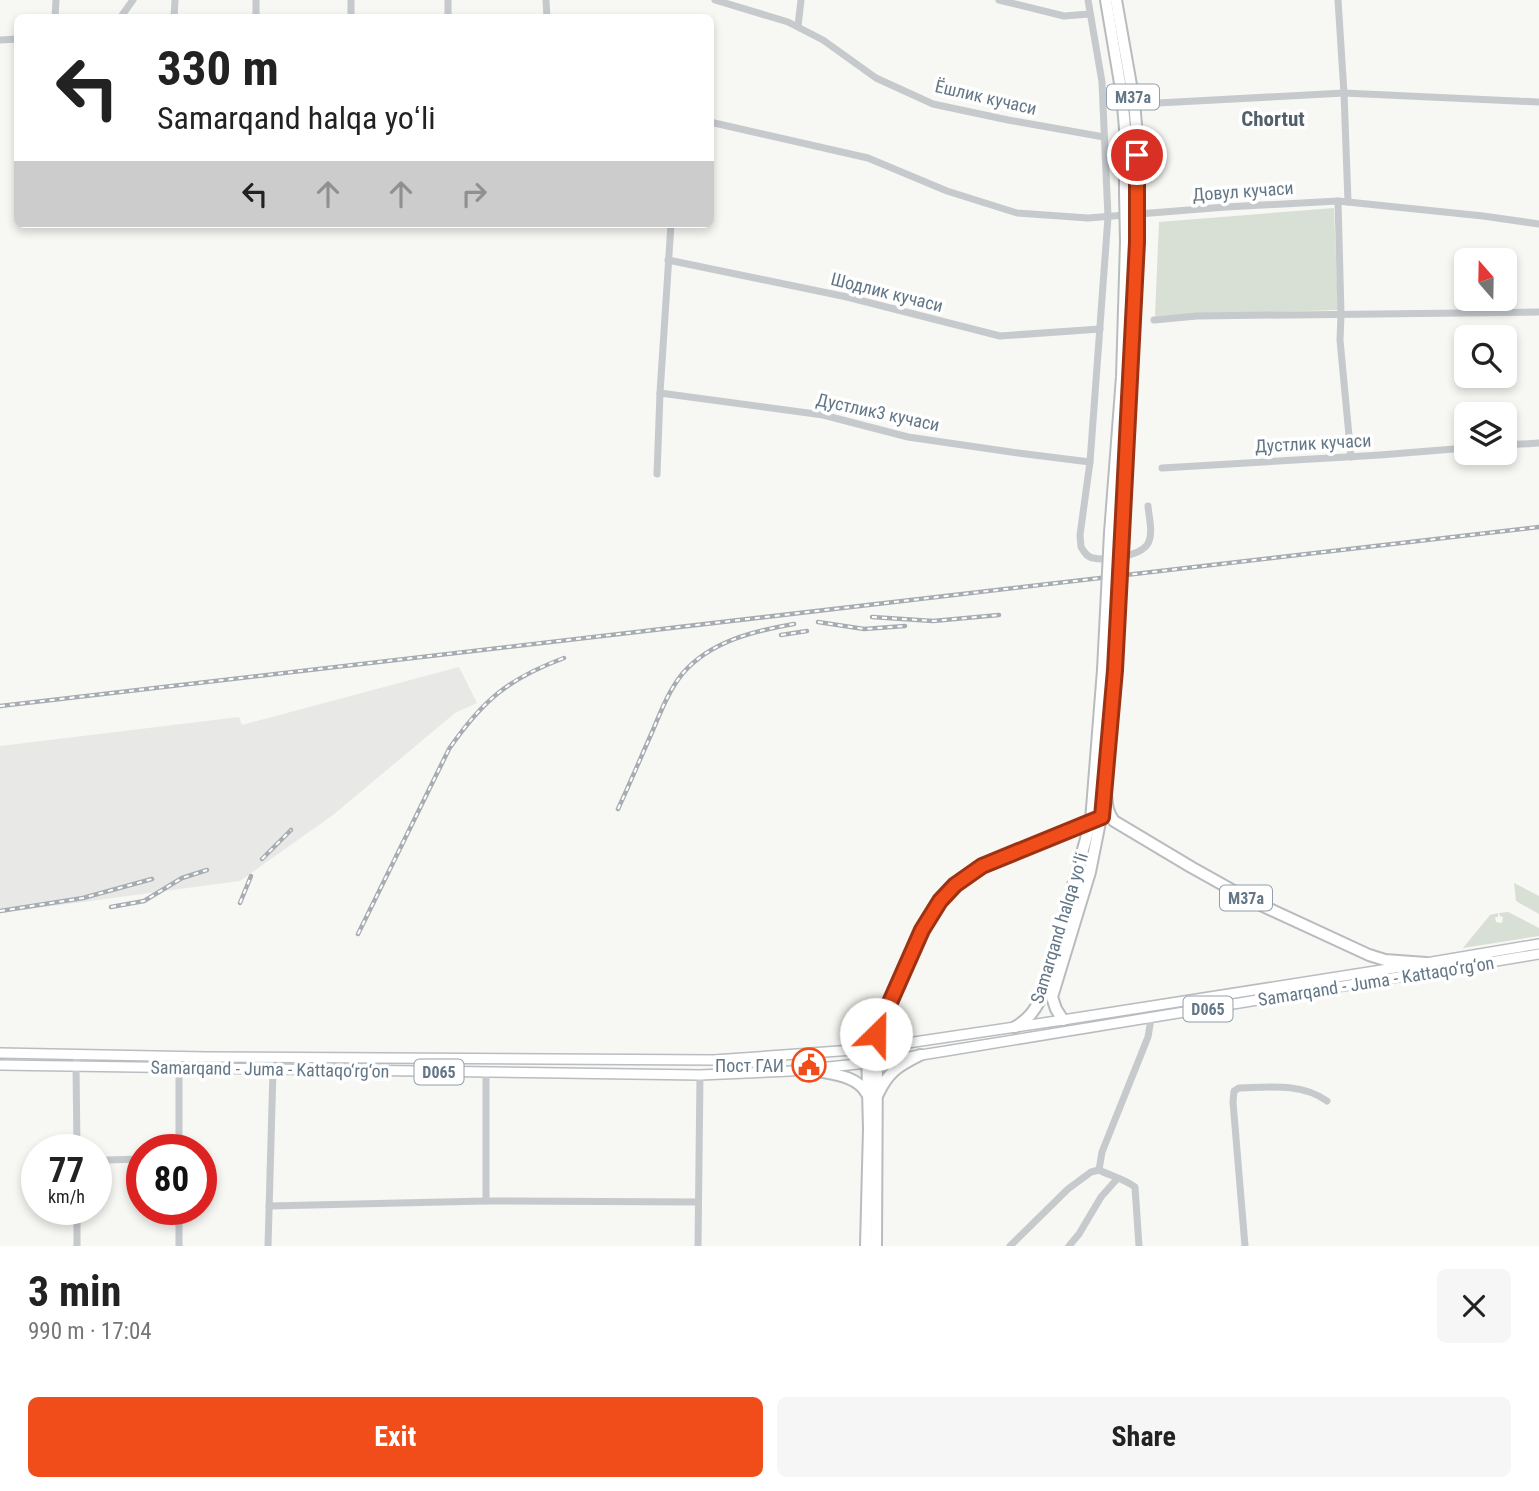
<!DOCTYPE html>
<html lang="en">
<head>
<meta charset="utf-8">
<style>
	:root { --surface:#fff; --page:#f6f6f6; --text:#222; --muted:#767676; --accent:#f04d1a }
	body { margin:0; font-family:"Roboto Condensed",sans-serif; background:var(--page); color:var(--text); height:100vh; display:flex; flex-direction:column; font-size:26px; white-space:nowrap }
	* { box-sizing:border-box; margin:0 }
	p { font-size:23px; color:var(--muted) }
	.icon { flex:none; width:38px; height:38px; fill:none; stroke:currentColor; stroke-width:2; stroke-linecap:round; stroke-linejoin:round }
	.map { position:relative; height:1246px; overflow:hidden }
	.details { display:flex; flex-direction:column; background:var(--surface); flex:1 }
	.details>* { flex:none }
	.hud { position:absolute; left:14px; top:14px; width:700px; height:214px; border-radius:10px; box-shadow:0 4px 10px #0003; background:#fff; color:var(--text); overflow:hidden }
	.needle { width:46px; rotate:340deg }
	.buttons { position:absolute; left:1454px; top:248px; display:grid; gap:14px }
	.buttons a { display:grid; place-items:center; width:63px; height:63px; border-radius:10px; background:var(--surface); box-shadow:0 4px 10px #0003; font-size:35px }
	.speed { position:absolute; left:21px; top:1134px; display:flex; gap:14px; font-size:35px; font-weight:700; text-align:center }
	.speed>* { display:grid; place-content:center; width:91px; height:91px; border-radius:50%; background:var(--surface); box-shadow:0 4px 10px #0003; line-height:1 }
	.speed small { font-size:18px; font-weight:400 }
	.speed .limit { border:10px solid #d22; background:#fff; color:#111 }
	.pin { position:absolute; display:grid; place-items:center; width:60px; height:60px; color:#fff; margin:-30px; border:4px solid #fff; border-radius:50%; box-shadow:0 2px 7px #0007 }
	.me { position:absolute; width:77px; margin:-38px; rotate:23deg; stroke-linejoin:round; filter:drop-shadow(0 0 5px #0008) }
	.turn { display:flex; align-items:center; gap:24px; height:147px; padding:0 28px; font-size:32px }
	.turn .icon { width:91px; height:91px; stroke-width:2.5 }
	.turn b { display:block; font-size:49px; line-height:60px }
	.lanes { display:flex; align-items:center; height:66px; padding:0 28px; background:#0003; justify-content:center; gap:35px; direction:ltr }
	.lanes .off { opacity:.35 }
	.round { display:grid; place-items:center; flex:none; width:74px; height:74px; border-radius:10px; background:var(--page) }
	.summary { display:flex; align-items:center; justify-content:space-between; height:119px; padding:0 28px }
	h1 { font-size:42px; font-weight:700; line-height:52px }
	.cta { display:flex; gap:14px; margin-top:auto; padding:14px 28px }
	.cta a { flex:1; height:80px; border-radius:10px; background:var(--accent); color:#fff; font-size:28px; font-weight:700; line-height:80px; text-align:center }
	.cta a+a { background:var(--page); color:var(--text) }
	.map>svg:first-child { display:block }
</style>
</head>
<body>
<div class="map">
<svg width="1539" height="1246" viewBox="0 0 1539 1246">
	<rect width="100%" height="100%" fill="#f7f7f3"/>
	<!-- built -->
	<polygon fill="#e8e9e7" points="459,667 477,703 455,713 333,815 240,881 0,913 0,746 239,717 242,725"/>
	<!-- green -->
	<g fill="#d8dfd4">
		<polygon points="1334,208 1338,310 1155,316 1159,222"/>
		<polygon points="1514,883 1539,896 1539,914 1516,901"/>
		<polygon points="1508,912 1539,928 1539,936 1463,948 1490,915 1498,913 1498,917 1495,917 1496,922 1502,923 1503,917 1500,916 1499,913"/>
	</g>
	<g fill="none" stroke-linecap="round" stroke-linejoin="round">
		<defs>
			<g id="major">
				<polyline points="0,1053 206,1057 714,1060 867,1049 1063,1020 1426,963 1539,944"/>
				<polyline points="0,1065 700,1075 790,1071 877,1062 946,1051 1539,954"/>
			</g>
			<g id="highway">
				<polyline points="1106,0 1122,95 1125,128 1125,191"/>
				<polyline points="1116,0 1134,102 1137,136 1137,195"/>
				<polyline points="1110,533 1122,377 1126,242"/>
				<polyline points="1122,535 1137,242"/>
				<path d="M 1104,782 C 1108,798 1104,808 1114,821 L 1191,867 L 1250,900 L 1369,955 L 1385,960 L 1426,963"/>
				<polyline points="1104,789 1115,670"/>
				<polyline points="1063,1020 1056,1009 1052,997 1090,872 1102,812"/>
				<path d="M 1015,1027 C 1029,1019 1035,1010 1042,996 L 1091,821 L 1103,670"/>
				<polyline points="876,1034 877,1048 876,1246"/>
				<path d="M 808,1069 C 828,1074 857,1074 867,1094"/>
				<path d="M 878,1094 C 888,1072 898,1066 920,1055"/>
				<path d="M 866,1246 L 869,1129 L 867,1049 L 876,1034 C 882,1015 891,997 900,979 C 922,932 935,894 982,866 L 1102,817"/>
			</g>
		</defs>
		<!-- major casing -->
		<use href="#major" stroke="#b9bdc1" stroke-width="12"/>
		<!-- highway casing -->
		<use href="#highway" stroke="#b8bcbf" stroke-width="14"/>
		<!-- minor -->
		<g stroke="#c6cacd" stroke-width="7">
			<polyline points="546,0 547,18"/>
			<polyline points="715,0 788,22 823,40 876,78 933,104 1008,120 1104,137"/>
			<polyline points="999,0 1064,16 1090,14"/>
			<path d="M 1088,0 L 1102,82 L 1108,217 L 1090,462 L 1080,535 L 1081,547 C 1084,552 1087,557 1093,558 C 1106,561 1139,556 1147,545 C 1154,535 1149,518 1148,506"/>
			<polyline points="1338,0 1344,93 1348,202"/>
			<polyline points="55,18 56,0"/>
			<polyline points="120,18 133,0"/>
			<polyline points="174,18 175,0"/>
			<polyline points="256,18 256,0"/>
			<polyline points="351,18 351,0"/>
			<polyline points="448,18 448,0"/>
			<polyline points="798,26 801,0"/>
			<polyline points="0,40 18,39"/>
			<polyline points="1158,103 1344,93 1539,102"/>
			<polyline points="710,122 868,158 947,191 1017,213 1088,218 1226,207 1338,201 1483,216 1539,224"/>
			<polyline points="1338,201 1341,314 1340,340 1351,457"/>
			<polyline points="668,260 847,297 1000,336 1100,329"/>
			<polyline points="1154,320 1197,316 1539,312"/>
			<polyline points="660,393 823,415 908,437 1018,453 1090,462"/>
			<polyline points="1505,445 1539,443"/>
			<polyline points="1162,468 1380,455 1466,448"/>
			<polyline points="657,474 660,393 671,224"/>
			<polyline points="486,1072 486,1201"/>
			<polyline points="77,1150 76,1065 78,1054"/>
			<polyline points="179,1150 179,1068"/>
			<path d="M 96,1175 C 102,1171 101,1164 107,1160 L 142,1159"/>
			<polyline points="269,1206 486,1201 697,1202"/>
			<polyline points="77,1209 77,1246"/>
			<polyline points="179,1246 179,1209"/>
			<polyline points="268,1246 273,1070"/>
			<polyline points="698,1246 700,1075"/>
			<polyline points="1010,1246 1068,1189 1091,1172 1099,1170"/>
			<polyline points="1069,1246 1079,1234 1101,1197 1117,1179"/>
			<path d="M 1139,1246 L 1135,1187 C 1124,1179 1111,1176 1099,1170 L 1102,1152 L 1148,1037 L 1151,1019"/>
			<path d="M 1245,1246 L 1233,1102 L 1234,1091 L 1239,1088 C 1270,1087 1302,1083 1327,1101"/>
		</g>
		<!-- major -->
		<use href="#major" stroke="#fff" stroke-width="9"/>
		<!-- highway -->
		<use href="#highway" stroke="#fff" stroke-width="10"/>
		<defs>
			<g id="rail">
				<polyline points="872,617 933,621 999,615"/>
				<polyline points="818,622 864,629 905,626"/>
				<polyline points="781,635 807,631"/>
				<polyline points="0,706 1539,527"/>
				<path d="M 618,809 C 630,783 641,757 653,730 C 661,711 669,690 683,673 C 711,641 754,631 794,624"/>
				<polyline points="262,859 291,830"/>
				<polyline points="240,903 251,876"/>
				<polyline points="111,907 144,901 182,878 207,870"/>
				<polyline points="0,911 83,898 152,879"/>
				<path d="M 358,934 L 449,749 C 483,700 508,679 564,658"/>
			</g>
		</defs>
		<!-- rail casing -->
		<use href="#rail" stroke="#a6acb2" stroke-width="4.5"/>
		<!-- rail -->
		<use href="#rail" stroke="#fff" stroke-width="2" stroke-dasharray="5" stroke-linecap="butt"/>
		<defs>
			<g id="highway-bridge">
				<polyline points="1125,191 1126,242"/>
				<polyline points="1137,195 1137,242"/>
				<polyline points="1103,670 1110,533"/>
				<polyline points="1115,670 1122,535"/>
			</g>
		</defs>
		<!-- highway-bridge casing -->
		<use href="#highway-bridge" stroke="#b8bcbf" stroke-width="14" stroke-linecap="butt"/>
		<!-- highway-bridge -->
		<use href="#highway-bridge" stroke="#fff" stroke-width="10"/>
	</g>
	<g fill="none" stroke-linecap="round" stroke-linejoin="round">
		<defs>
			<polyline id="route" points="876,1034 922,930 940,901 955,885 982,866 1102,817 1115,670 1122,535 1137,242 1137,155"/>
		</defs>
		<!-- route casing -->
		<use href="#route" stroke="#9c3211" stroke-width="18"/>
		<!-- route -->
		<use href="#route" stroke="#f04d1a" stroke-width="12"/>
	</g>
	<!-- icons -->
	<defs>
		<symbol id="civic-ring" viewBox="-11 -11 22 22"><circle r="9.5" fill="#fff" stroke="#f04d1a" stroke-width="1.5"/><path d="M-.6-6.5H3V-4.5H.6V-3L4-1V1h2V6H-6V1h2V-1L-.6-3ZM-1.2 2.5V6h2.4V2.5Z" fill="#f04d1a"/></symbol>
	</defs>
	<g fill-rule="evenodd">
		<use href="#civic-ring" x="790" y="1046" width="38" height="38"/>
	</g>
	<g text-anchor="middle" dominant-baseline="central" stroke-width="7" stroke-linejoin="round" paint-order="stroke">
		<!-- shield labels -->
		<g fill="#fff" stroke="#92a0ab" stroke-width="2">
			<rect x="1107" y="84.5" width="52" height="25" rx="5"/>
			<rect x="1220" y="885.5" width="52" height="25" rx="5"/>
			<rect x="1183.5" y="996.5" width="49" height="25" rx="5"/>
			<rect x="414.5" y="1059.5" width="49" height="25" rx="5"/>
		</g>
		<g font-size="16" font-weight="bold" fill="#647787">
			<text x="1133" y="97">M37a</text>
			<text x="1246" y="898">M37a</text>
			<text x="1208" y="1009">D065</text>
			<text x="439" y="1072">D065</text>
		</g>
		<!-- street labels -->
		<g font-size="18" fill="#647787" stroke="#fff">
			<text transform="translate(986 97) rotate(13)">Ёшлик кучаси</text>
			<text transform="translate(1243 191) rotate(-4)">Довул кучаси</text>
			<text transform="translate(887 292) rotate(14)">Шодлик кучаси</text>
			<text transform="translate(878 412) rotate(12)">Дустлик3 кучаси</text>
			<text transform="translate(1313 443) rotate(-3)">Дустлик кучаси</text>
			<text transform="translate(1059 928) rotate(-73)">Samarqand halqa yoʻli</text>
			<text transform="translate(1376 981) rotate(-9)">Samarqand - Juma - Kattaqo‘rg‘on</text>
			<text transform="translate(270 1069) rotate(1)">Samarqand - Juma - Kattaqo‘rg‘on</text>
		</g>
		<!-- poi labels -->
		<g font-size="18" fill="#647787" stroke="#fff" text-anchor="end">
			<text x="784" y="1065">Пост ГАИ</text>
		</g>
		<!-- quarter labels -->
		<g font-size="21" font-weight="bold" fill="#52606b" stroke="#fff">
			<text x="1273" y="119">Chortut</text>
		</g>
	</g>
</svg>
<div class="buttons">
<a><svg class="needle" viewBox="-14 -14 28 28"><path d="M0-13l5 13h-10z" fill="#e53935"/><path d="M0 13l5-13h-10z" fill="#767676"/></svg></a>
<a><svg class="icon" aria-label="search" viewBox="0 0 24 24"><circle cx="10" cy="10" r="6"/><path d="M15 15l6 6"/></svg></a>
<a><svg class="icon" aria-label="layers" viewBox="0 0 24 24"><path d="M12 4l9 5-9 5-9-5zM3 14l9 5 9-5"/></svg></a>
</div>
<div class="speed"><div>77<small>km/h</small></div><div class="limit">80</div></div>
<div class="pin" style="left:1137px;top:155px;background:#d93025"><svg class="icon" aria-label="arrive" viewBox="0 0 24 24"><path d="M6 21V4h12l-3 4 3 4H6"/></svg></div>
<svg class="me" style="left:876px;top:1034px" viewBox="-20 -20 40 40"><circle r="19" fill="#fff"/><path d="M0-13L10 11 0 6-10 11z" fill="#f04d1a"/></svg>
<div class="hud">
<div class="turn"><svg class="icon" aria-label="left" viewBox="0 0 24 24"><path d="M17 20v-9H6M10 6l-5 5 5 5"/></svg><div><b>330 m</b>Samarqand halqa yoʻli</div></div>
<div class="lanes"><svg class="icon" aria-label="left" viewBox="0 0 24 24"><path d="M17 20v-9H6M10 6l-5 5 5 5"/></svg><svg class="icon off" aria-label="ahead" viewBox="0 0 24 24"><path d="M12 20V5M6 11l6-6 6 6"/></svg><svg class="icon off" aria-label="ahead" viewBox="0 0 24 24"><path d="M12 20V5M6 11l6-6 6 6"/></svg><svg class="icon off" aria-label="right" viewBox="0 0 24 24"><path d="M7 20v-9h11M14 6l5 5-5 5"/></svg></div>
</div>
</div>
<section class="details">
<div class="summary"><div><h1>3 min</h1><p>990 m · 17:04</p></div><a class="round"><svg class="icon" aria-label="close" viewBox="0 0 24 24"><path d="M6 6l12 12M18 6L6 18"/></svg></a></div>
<div class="cta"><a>Exit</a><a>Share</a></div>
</section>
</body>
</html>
